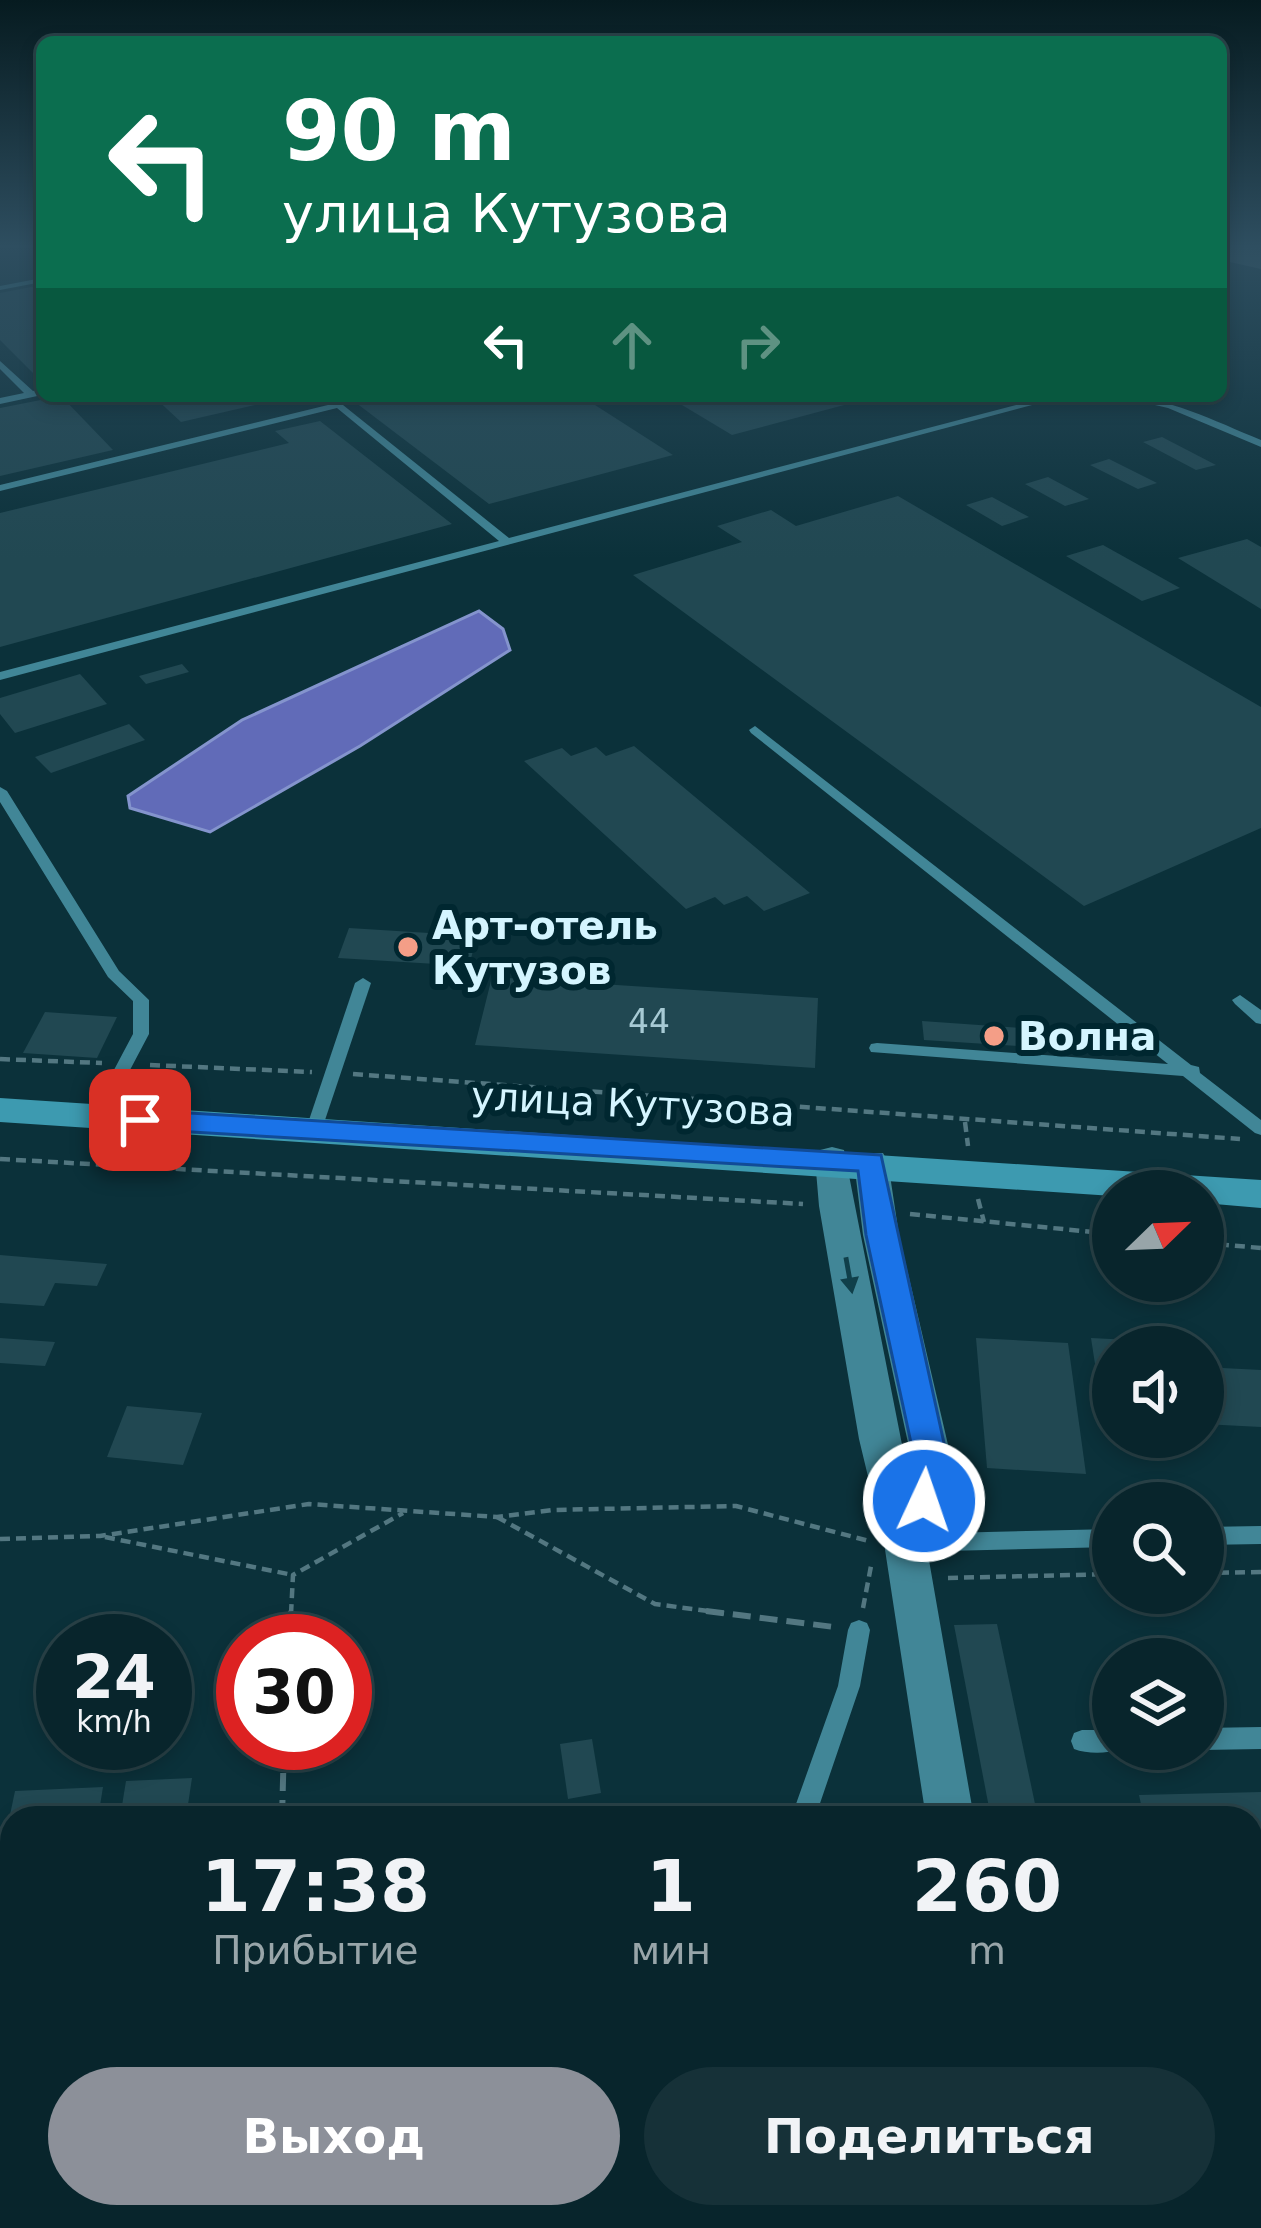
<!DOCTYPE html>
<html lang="ru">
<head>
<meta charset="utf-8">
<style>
	:root { --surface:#08252c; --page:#163138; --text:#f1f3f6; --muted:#98a5a9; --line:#294248; --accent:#8c9099 }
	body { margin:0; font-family:"DejaVu Sans",sans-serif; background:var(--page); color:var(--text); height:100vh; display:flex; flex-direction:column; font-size:45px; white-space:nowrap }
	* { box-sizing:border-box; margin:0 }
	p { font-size:39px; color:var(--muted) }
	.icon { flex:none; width:66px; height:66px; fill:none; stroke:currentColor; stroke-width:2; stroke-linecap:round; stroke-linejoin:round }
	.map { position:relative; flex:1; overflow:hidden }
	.panel { position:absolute; left:0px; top:1806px; width:1263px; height:423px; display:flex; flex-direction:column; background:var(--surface); border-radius:36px 36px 0 0; box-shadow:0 6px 18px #0003,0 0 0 3px var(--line) }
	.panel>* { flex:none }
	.banner { position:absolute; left:36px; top:36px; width:1191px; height:366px; border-radius:18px; box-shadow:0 6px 18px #0003,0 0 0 3px var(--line); background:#0b6e4f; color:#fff; overflow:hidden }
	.needle { width:78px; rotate:67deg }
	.tools { position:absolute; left:1092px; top:1170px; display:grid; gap:24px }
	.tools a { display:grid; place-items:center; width:132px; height:132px; border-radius:50%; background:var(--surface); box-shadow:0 6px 18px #0003,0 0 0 3px var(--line); font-size:60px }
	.speed { position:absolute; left:36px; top:1614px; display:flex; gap:24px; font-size:60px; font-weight:700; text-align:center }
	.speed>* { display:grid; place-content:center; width:156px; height:156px; border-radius:50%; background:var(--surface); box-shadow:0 6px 18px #0003,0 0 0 3px var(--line); line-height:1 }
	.speed small { font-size:30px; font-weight:400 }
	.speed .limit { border:18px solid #d22; background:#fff; color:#111 }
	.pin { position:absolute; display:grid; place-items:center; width:102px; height:102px; color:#fff; margin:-51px; border-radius:24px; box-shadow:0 6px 18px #0006 }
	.me { position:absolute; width:132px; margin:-66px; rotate:3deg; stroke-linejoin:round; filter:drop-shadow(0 0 9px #0008) }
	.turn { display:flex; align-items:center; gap:42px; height:252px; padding:0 48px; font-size:54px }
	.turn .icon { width:156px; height:156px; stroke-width:2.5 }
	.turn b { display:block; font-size:84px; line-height:102px }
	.lanes { display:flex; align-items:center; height:114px; padding:0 48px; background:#0003; justify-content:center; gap:60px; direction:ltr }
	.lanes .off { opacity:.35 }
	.eta { display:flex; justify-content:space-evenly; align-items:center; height:204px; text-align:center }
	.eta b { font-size:72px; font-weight:600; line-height:84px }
	.action { display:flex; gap:24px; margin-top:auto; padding:24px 48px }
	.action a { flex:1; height:138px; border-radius:72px; background:var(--accent); color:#fff; font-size:48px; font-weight:600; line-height:138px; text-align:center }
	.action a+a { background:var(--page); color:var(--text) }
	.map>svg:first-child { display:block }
</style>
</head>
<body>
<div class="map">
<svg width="1261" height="2228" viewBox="0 0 1261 2228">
	<rect width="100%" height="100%" fill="#0b313a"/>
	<!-- water -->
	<polygon fill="#616bb8" stroke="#8494cd" stroke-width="3" points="479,611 503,629 510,650 360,746 210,832 130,808 128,796 242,720"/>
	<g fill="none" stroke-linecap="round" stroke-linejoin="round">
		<!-- taxiway -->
		<polygon fill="#466b74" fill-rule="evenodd" points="1221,247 1261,247 1261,269 1221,260"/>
	</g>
	<!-- building -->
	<g fill="#214852">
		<polygon points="42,285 42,382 0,340 0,293"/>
		<polygon points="61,396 113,450 0,476 0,408"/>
		<polygon points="153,396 284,396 285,398 181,422"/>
		<polygon points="347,396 581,396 673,455 489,504"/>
		<polygon points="667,396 874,396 874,397 732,435"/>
		<polygon points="320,421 452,524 0,647 0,513 289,443 275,431"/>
		<polygon points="1162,437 1216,465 1196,470 1143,442"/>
		<polygon points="1109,459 1157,483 1138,489 1090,465"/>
		<polygon points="1048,477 1089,499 1065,506 1025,484"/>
		<polygon points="898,496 1261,707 1261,828 1084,906 633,575 742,542 717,526 771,510 796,526"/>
		<polygon points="992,497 1029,517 1002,526 966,505"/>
		<polygon points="1247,539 1261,547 1261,609 1178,558"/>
		<polygon points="1103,545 1180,588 1142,601 1066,556"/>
		<polygon points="182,664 189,672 146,684 139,676"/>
		<polygon points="80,674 107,704 15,733 0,714 0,698"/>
		<polygon points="129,724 145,740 51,773 35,757"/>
		<polygon points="634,746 810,893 764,911 747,896 724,905 715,897 686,909 524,761 562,748 571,756 596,747 606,756"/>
		<polygon points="349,928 477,936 469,966 338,958"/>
		<polygon points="492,977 818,998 815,1068 475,1045"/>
		<polygon points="45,1012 117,1017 97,1058 23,1053"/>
		<polygon points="922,1021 1063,1031 1065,1049 924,1040"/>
		<polygon points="0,1255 107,1264 97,1286 55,1283 44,1306 0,1303"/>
		<polygon points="0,1338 55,1342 45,1366 0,1363"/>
		<polygon points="976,1338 1068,1343 1086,1474 987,1468"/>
		<polygon points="1091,1338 1150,1341 1151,1347 1113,1347 1113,1391 1099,1390"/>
		<polygon points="1203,1367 1261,1370 1261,1427 1203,1424"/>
		<polygon points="127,1406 202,1413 183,1465 107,1457"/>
		<polygon points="997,1624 1038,1818 991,1818 954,1625"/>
		<polygon points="592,1739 601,1793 568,1799 560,1744"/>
		<polygon points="192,1778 186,1818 120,1818 126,1781"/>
		<polygon points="103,1787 98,1818 12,1818 12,1853 2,1853 15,1791"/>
		<polygon points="1261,1792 1261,2228 1244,2228 1241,2217 1251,2217 1251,1818 1144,1818 1139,1795"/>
		<polygon points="12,1928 12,1986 0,1986 0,1929"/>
		<polygon points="0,2203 12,2203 12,2217 39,2217 37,2228 0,2228"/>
		<polygon points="148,2217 219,2217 218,2228 147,2228"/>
		<polygon points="834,2217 903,2217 904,2228 835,2228"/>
	</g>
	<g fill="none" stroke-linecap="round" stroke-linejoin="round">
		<!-- path-far1 -->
		<g stroke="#537781" stroke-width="4.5" stroke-dasharray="10 6" stroke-linecap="butt">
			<polyline points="0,1059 102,1063"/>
			<polyline points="150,1065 312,1072"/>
			<polyline points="353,1074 1240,1139"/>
			<polyline points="965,1122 968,1146"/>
			<polyline points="0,1159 803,1204"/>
			<polyline points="978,1199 984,1222"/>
			<polyline points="910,1214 1113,1234"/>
			<polyline points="1203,1243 1261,1248"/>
			<polyline points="497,1517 655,1604 730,1614"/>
			<polyline points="105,1537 293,1575"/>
			<polyline points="0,1539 100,1536 309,1504 497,1517 552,1510 736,1506 869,1541"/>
			<polyline points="1203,1573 1261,1572"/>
			<polyline points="948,1578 1113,1574"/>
			<polyline points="863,1608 871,1566"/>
			<polyline points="291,1614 293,1575 403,1513"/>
		</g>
		<!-- path -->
		<g stroke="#537781" stroke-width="6" stroke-dasharray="18 9" stroke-linecap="butt">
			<polyline points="706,1611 834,1627"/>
			<polyline points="289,1641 291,1611"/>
			<polyline points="282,1818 284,1743"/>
		</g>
		<!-- lane -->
		<g fill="#418697" fill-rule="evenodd">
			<polygon points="42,278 42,282 0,290 0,286"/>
			<polygon points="0,361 33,391 42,389 42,395 0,404 0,398 24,393 0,369"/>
			<polygon points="1050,396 1066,396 0,680 0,672 499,541 337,408 0,491 0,485 332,404 328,400 333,397 509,538"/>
			<path d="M 1116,396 C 1168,396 1214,421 1261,440 L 1261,447 L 1168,408 Z"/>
			<polygon points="755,726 1191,1065 1199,1067 1200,1073 1261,1120 1261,1135 1255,1133 1183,1076 871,1052 869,1048 871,1044 877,1043 1168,1064 751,733 749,730"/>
			<polygon points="0,787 7,791 119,971 149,1000 149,1034 103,1121 97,1123 89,1117 133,1034 133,1001 108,977 0,802"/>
			<polygon points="363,978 371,983 321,1132 319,1136 307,1136 305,1132 355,983"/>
			<polygon points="1240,995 1261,1010 1261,1024 1256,1023 1235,1004 1232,1000"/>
			<polygon points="1261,1526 1261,1544 1203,1545 1203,1527"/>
			<polygon points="1113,1529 1113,1547 905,1552 898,1549 895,1543 898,1537 905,1534"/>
			<polygon points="859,1620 867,1623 870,1630 860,1686 815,1818 791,1818 838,1686 848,1630 851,1623"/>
			<polygon points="1261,1727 1261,1749 1203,1750 1201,1749 1203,1749 1203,1728"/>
			<path d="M 1082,1730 L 1113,1730 L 1113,1749 L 1120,1749 C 1107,1754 1087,1754 1074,1749 L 1071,1741 L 1074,1733 Z"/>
		</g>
		<!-- street -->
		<g fill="#418697" fill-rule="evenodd">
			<polygon points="832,1147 844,1150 909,1480 913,1466 863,1235 854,1162 859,1153 883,1153 888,1162 899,1235 953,1466 926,1543 974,1818 926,1818 884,1543 859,1439 819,1206 815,1159 820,1150"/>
			<polygon points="12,1844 12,1892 0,1893 0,1845"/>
			<polygon points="255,2217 311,2217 310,2228 254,2228"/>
			<polygon points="988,2217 1044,2217 1046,2228 990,2228"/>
		</g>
		<!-- primary -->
		<polygon fill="#3d9ab0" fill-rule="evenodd" points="0,1098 1261,1180 1261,1208 1203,1203 1203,1191 1113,1191 1113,1196 0,1122"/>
	</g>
	<!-- one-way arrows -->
	<defs><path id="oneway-solid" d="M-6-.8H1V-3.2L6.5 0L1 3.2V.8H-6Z" transform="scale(3)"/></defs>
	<use fill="#103f4a" href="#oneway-solid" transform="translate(849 1275) rotate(80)"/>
	<!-- sky -->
	<linearGradient id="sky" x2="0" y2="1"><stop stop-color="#061b20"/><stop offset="0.44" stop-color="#2e4e60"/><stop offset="1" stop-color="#2e4e60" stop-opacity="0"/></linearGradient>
	<rect width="1261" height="559" fill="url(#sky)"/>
	<!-- route -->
	<polygon fill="#1a73e8" stroke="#114b97" stroke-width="3" points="140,1110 881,1155 949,1466 936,1511 924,1516 912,1511 907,1501 916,1466 866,1235 858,1171 140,1129 127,1120"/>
	<!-- markers -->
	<g fill="#f49e87" stroke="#002730" stroke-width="4.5">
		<circle cx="408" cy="947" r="12"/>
		<circle cx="994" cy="1036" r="12"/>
	</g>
	<g text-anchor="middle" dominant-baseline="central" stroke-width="12" stroke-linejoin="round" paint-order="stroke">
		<!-- number labels -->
		<g font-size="33" fill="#a7cad4">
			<text x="649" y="1021">44</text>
		</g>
		<!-- poi labels -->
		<g font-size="39" font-weight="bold" fill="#d4f5ff" stroke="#002730" text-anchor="start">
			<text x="432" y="925">Арт-отель<tspan x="432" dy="45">Кутузов</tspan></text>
			<text x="1018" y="1036">Волна</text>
		</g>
		<!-- street labels -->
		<g font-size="39" fill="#d4f5ff" stroke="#002730">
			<text transform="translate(633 1104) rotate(3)">улица Кутузова</text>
		</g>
	</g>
</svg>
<div class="tools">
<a><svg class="needle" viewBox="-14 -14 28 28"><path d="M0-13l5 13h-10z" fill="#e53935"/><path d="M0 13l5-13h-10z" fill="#98a5a9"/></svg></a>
<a><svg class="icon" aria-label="sound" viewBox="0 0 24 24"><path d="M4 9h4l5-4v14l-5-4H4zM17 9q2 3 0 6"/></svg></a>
<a><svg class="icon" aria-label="search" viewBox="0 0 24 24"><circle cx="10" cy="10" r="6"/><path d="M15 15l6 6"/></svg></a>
<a><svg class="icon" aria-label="layers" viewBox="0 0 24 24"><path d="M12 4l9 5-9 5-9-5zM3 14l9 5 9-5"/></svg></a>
</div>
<div class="speed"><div>24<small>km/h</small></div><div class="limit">30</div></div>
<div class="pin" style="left:140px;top:1120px;background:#d93025"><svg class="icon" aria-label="arrive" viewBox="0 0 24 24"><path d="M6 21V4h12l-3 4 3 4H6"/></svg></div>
<svg class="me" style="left:924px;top:1501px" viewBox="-20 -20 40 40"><circle r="17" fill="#1a73e8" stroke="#fff" stroke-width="3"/><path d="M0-11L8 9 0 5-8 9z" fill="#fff"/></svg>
<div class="banner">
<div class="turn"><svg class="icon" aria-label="left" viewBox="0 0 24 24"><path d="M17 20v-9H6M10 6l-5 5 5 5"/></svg><div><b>90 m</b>улица Кутузова</div></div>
<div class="lanes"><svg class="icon" aria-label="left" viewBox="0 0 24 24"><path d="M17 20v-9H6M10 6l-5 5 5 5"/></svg><svg class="icon off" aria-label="ahead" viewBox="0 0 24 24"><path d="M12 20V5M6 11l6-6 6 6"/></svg><svg class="icon off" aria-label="right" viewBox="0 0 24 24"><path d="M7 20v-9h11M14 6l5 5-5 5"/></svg></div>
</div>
<section class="panel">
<div class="eta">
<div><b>17:38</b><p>Прибытие</p></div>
<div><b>1</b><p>мин</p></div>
<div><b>260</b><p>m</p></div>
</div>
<div class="action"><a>Выход</a><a>Поделиться</a></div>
</section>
</div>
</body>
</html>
